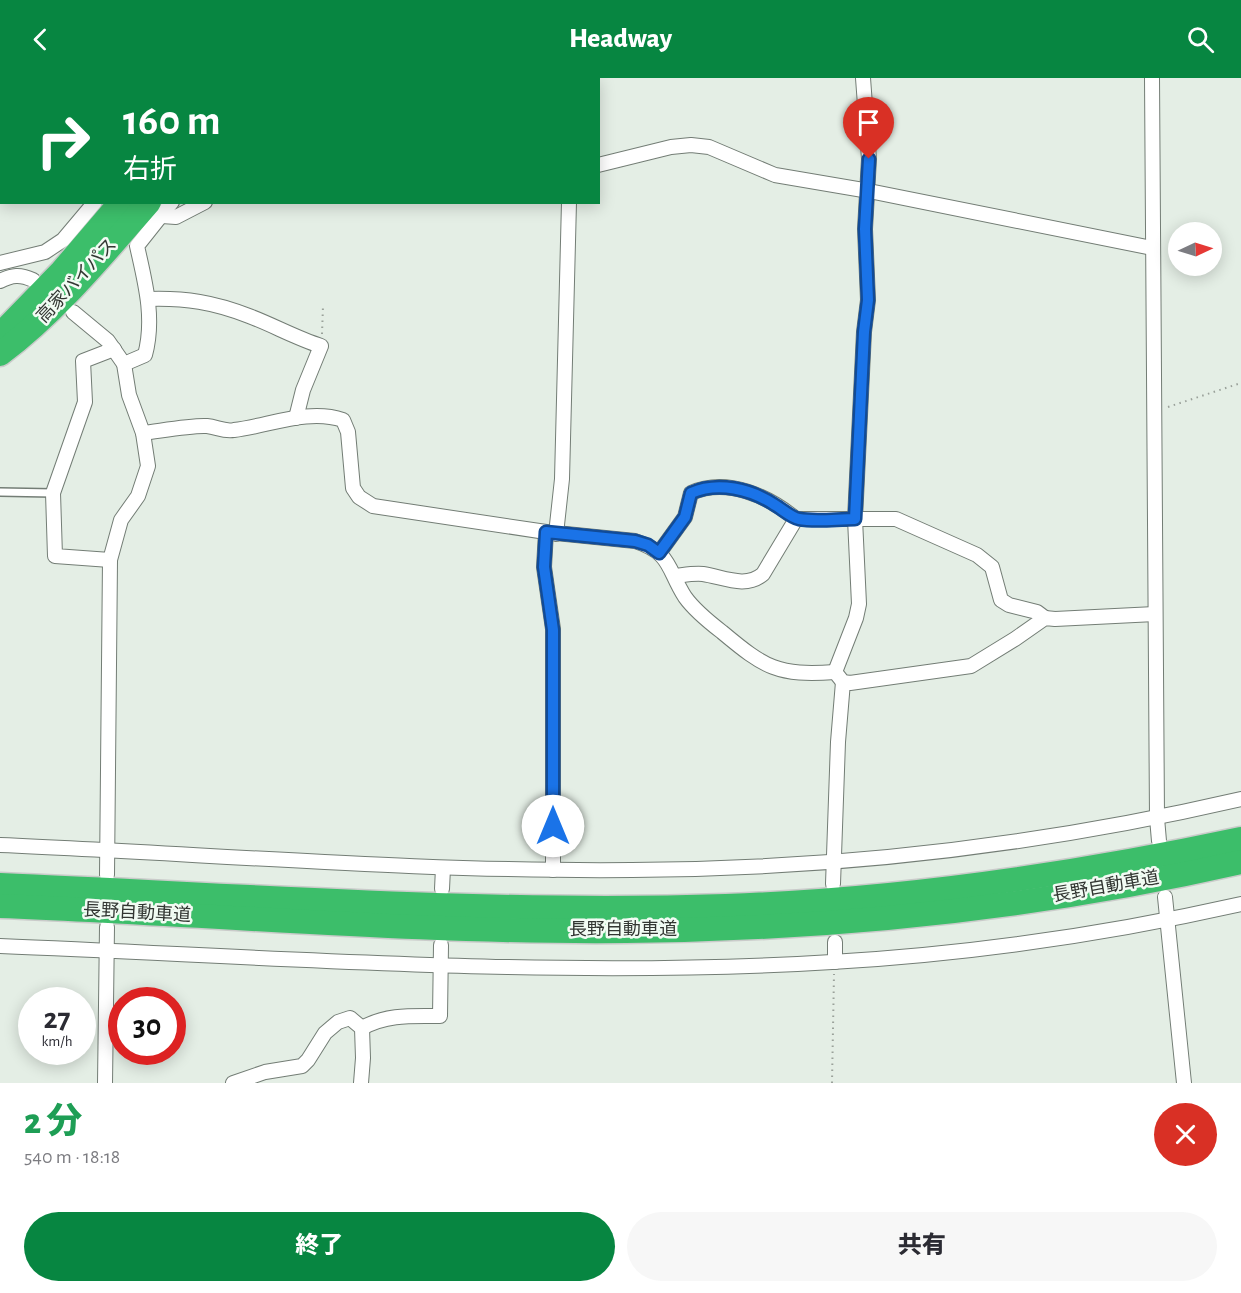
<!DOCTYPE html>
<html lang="ja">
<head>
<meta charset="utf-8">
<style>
	:root { --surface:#fff; --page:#f7f7f7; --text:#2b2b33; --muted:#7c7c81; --accent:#078641 }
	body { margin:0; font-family:"Alegreya Sans","Noto Sans JP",sans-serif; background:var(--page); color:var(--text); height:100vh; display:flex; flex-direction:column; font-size:22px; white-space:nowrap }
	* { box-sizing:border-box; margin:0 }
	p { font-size:20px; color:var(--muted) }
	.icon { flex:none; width:33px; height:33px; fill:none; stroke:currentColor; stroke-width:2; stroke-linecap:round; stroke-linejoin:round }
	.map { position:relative; height:1005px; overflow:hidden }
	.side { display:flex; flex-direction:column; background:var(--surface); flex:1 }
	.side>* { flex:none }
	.top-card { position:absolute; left:0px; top:0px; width:600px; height:126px; box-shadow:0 3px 15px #0003; background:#078641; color:#fff; overflow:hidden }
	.needle { width:39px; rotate:86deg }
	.controls { position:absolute; left:1168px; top:144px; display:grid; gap:12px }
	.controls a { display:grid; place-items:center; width:54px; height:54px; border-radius:50%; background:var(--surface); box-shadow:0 3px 15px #0003; font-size:30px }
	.speed { position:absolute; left:18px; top:909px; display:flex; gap:12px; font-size:30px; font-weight:700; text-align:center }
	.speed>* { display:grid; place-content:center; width:78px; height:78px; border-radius:50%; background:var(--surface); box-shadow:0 3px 15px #0003; line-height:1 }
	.speed small { font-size:15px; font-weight:400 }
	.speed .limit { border:9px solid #d22; background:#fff; color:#111 }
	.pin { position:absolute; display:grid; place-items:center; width:51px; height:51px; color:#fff; margin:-62px -26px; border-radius:50% 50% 50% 0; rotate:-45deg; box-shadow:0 0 6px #0007 }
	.pin .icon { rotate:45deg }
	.me { position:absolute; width:66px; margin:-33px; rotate:0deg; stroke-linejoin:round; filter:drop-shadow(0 0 4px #0008) }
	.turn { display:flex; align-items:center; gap:21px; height:126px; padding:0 24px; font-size:27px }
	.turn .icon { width:78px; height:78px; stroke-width:2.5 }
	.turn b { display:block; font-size:42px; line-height:51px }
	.round { display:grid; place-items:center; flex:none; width:63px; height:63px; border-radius:32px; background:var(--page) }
	.headline { display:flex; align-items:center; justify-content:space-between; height:102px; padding:0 24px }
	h1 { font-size:36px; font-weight:800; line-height:45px; color:#1e9e55 }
	.cta { display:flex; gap:12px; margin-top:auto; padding:12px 24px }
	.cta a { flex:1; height:69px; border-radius:36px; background:var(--accent); color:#fff; font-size:24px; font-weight:800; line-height:69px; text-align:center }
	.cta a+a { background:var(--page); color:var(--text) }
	header { display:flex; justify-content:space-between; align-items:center; height:78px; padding:0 24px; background:var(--accent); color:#fff; font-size:27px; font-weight:800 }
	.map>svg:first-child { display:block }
</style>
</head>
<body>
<header><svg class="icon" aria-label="back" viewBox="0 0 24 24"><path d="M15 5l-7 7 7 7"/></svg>Headway<svg class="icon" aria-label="search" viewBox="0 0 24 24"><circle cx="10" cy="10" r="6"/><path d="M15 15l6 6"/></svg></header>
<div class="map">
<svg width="1241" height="1005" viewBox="0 0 1241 1005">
	<rect width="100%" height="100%" fill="#e4eee5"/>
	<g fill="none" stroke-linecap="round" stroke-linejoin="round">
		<defs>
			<polyline id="lane" points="0,414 53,415"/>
			<g id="street">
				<polyline points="1152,0 1157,740 1159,763"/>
				<polyline points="63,2 64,0"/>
				<polyline points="200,2 200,0"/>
				<polyline points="281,2 283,0"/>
				<polyline points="519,2 519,0"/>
				<polyline points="598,87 671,69 691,67 709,69 775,97 869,113 1152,170"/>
				<polyline points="162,138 176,139 205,124"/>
				<polyline points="0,185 45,174 63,162 95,124"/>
				<path d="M 0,203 C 12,197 20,196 33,202"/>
				<path d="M 149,221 C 186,220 213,224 249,238 C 273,247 296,260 321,268 L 303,312 L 296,340"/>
				<polyline points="73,234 108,263 124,286 129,317 143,355 148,388 138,418 121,442 110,482 107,797"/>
				<path d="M 124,286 L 145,277 C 155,240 145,204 137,168 L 172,124"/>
				<path d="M 143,355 C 160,353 191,347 207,348 C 217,349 224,354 234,352 C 269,348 308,330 343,342 L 348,354 L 353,410 L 359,419 L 373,428 L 546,454 L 635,463 C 672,475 667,491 685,519 C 695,533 709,544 722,554 C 765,590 778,598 835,594 L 843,604 L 850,605 L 971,588 L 1015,561 L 1045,540 L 1055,541 L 1155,536"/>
				<polyline points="796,441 896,441 977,477 992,489 1001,522 1009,527 1037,534 1045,540"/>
				<polyline points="546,454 544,489 553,551 553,792"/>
				<polyline points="556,456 562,401 569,124"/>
				<path d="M 659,475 L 685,439 L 691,415 C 727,399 768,418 796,441 L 763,496 C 746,511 723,499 703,496 C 694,495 684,497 675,498"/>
				<polyline points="110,482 55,478 53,415 85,324 83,283 114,271"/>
				<polyline points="835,594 856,540 859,526 855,441 864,254 868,222 865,151 869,81 863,0"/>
				<path d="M 0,767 C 211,776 421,794 632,792 C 837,791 1042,767 1241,721"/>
				<polyline points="833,806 838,664 843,604"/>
				<polyline points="442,811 443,790"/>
				<polyline points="1165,819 1184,1005"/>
				<path d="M 0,868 C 277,879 555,901 832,884 C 968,876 1108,856 1241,826"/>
				<polyline points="835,884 835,864"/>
				<path d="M 362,950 C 387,936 412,938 440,938 L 441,867"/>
				<polyline points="105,1005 107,849"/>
				<polyline points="233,1005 265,994 302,988 308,982 325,955 338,944 350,940 362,950 363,980 361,1005"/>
			</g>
			<g id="highway">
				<polyline points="227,2 228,0"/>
				<polyline points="258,2 259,0"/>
				<polyline points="0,257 62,193 121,124"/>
				<path d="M 0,276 C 57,233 102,178 149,124"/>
				<path d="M 0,807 C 242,817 484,836 726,828 C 899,822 1072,797 1241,761"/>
				<path d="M 0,828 C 209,836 417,855 626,853 C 832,851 1040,830 1241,784"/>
			</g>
		</defs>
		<!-- lane casing -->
		<use href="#lane" stroke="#737d75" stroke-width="10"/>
		<!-- street casing -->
		<use href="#street" stroke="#737d75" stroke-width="16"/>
		<!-- highway casing -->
		<use href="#highway" stroke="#cacbca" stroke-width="27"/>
		<!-- path -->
		<g stroke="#9aa19a" stroke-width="2" stroke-dasharray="1.5 4.5" stroke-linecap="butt">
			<polyline points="322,256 323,228"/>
			<polyline points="1168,329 1241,305"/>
			<polyline points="832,1005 834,896"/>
		</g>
		<!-- lane -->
		<use href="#lane" stroke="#fff" stroke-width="7"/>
		<!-- street -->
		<use href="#street" stroke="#fff" stroke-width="14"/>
		<!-- highway -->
		<use href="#highway" stroke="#3cbe6a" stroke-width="24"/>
	</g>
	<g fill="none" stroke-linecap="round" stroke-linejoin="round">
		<defs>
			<path id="route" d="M 553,748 L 553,552 L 544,489 L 546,454 L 635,463 L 648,467 L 659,475 L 685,439 L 691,415 C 718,403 751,411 775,427 C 782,431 792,440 799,441 C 816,444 837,441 855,441 L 864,254 L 868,222 L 865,151 L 869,81"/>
		</defs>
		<!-- route casing -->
		<use href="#route" stroke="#114b97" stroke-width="15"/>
		<!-- route -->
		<use href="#route" stroke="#1a73e8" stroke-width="10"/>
	</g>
	<g text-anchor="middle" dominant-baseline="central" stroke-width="5" stroke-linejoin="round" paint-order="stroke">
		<!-- street labels -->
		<g font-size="18" fill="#323632" stroke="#f1fbf3">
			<text transform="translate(77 203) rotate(-47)">高家バイパス</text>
			<text transform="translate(1106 809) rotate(-10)">長野自動車道</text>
			<text transform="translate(137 835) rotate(3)">長野自動車道</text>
			<text x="623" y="852">長野自動車道</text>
		</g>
	</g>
</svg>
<div class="controls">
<a><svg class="needle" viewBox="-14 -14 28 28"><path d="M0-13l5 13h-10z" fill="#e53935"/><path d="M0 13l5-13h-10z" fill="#7c7c81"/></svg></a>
</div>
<div class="speed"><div>27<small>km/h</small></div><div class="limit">30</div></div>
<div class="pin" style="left:869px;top:81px;background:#d93025"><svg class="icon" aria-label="arrive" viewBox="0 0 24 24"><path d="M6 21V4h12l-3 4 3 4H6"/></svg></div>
<svg class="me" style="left:553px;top:748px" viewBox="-20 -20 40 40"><circle r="19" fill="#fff"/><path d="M0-13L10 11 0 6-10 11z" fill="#1a73e8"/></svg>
<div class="top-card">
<div class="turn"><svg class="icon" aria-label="right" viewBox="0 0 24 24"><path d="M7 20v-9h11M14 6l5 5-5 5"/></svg><div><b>160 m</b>右折</div></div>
</div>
</div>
<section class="side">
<div class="headline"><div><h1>2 分</h1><p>540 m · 18:18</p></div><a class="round" style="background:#d93025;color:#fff"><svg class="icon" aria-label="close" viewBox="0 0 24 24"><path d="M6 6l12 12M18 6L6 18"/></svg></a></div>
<div class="cta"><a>終了</a><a>共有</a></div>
</section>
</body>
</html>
